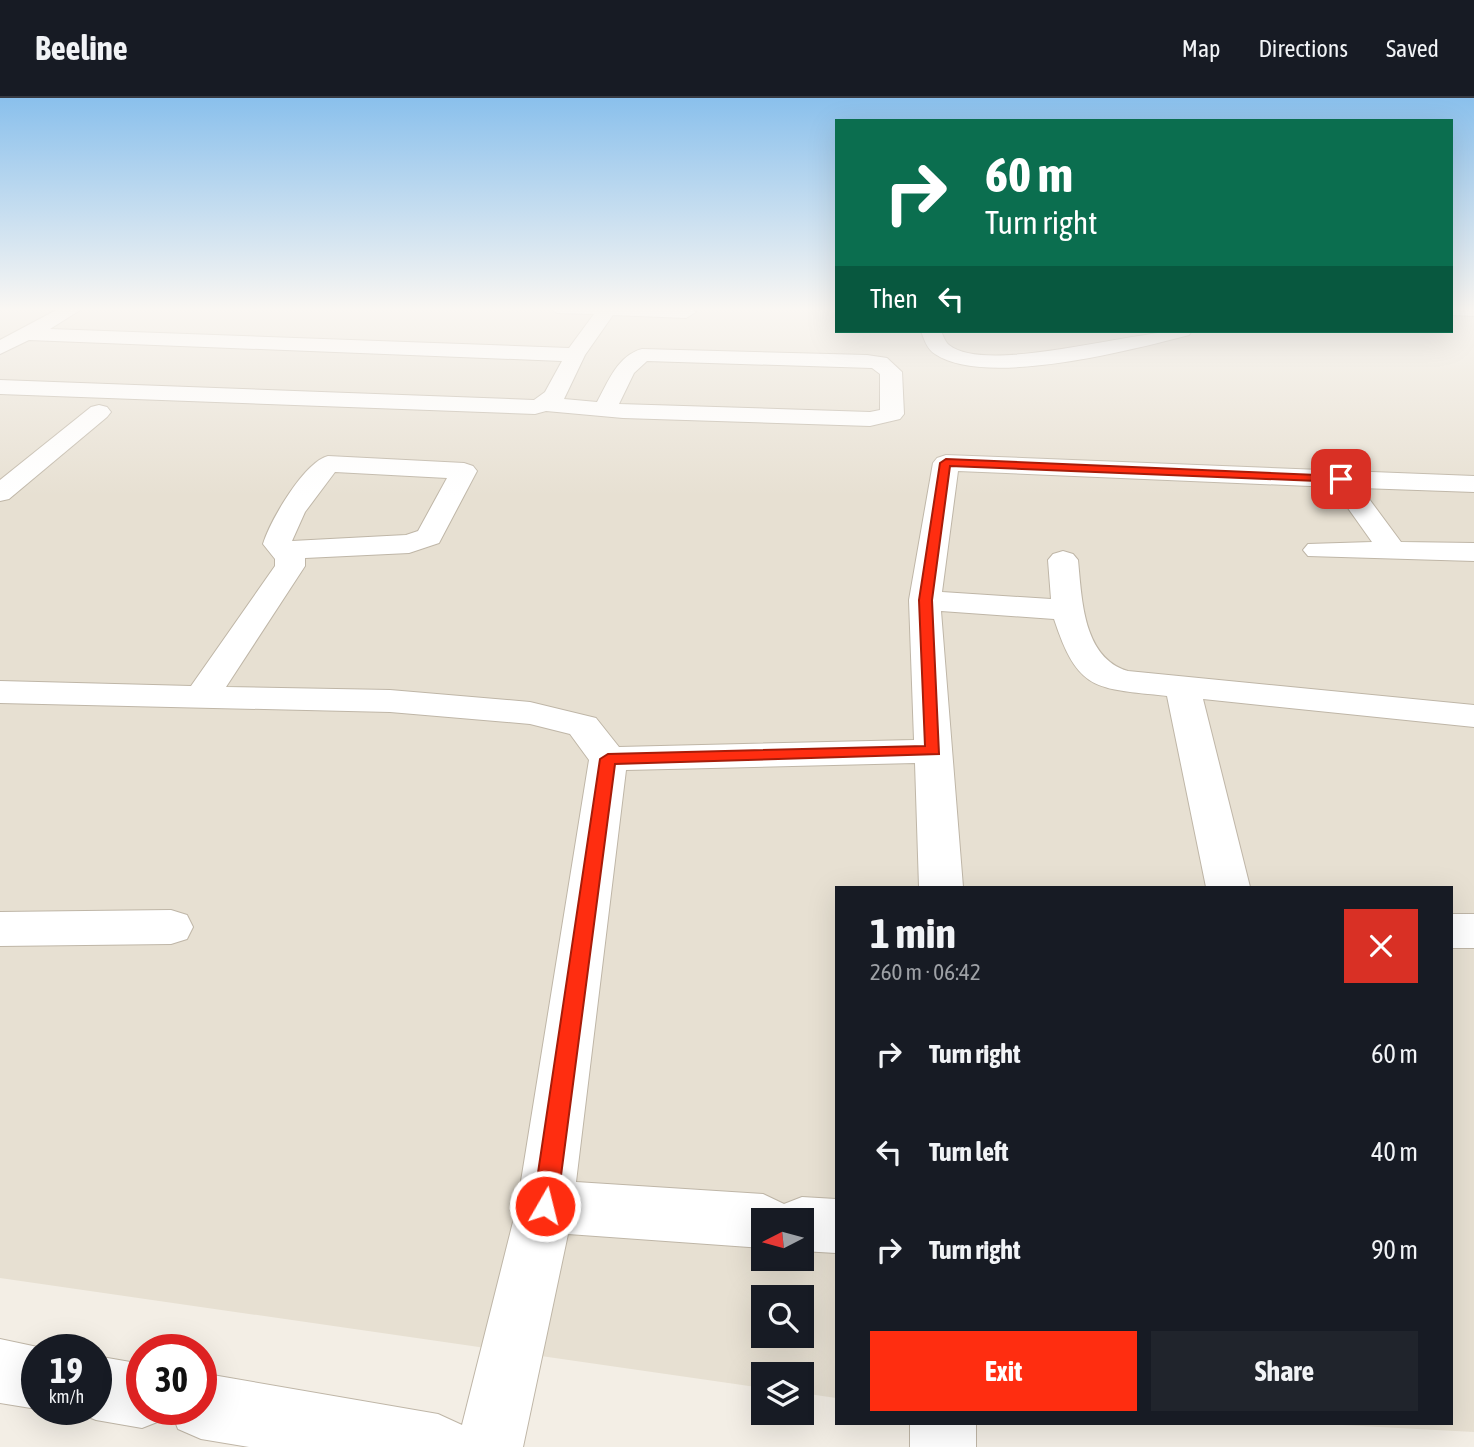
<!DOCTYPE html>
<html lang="en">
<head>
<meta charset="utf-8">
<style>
	:root { --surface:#171b24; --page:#20242c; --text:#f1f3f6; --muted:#9ea1a6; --line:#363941; --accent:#ff2d10 }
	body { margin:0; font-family:"Asap Condensed",sans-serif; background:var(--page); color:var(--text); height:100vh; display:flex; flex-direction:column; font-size:26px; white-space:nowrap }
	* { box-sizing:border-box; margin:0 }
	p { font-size:23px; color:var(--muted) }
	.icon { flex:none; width:38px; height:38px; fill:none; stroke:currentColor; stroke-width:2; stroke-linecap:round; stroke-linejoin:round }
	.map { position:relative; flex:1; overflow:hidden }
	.details { position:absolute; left:835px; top:788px; width:618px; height:539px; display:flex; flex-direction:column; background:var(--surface); border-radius:0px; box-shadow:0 7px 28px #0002 }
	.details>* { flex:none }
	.hud { position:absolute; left:835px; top:21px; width:618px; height:214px; border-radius:0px; box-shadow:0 7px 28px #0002; background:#0b6e4f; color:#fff; overflow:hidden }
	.needle { width:46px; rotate:264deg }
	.buttons { position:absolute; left:751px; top:1110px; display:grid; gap:14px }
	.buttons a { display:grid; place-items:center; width:63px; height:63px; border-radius:0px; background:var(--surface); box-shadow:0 7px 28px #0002; font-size:35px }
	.speed { position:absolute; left:21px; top:1236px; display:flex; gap:14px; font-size:35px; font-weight:700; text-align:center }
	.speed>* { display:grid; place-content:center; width:91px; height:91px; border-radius:50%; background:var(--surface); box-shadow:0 7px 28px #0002; line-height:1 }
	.speed small { font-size:18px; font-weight:400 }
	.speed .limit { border:10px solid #d22; background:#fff; color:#111 }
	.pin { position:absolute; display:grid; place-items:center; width:60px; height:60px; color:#fff; margin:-30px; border-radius:14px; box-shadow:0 4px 10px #0006 }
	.me { position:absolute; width:77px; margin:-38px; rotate:8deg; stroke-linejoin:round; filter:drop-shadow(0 0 5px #0008) }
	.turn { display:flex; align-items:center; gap:24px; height:147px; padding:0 35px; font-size:32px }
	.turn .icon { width:91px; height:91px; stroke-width:2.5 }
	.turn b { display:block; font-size:49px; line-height:60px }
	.then { display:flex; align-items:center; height:66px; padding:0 35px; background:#0003; gap:14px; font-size:26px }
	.round { display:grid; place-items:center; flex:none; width:74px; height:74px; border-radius:0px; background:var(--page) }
	.headline { display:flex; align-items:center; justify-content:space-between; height:119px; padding:0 35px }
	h1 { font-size:42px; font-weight:700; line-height:52px }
	.primary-button { display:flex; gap:14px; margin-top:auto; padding:14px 35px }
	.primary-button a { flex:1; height:80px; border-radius:0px; background:var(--accent); color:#fff; font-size:28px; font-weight:700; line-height:80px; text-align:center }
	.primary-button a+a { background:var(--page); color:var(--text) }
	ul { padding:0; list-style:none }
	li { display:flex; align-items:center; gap:21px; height:98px; padding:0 35px }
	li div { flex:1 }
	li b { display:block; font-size:26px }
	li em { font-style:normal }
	header { display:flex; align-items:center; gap:42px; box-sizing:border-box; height:98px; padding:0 35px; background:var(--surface); border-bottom:2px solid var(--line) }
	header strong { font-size:33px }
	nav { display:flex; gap:38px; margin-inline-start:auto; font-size:24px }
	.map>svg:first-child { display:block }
</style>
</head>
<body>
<header>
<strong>Beeline</strong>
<nav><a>Map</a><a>Directions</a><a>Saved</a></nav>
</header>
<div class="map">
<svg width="1474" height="1349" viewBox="0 0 1474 1349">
	<rect width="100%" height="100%" fill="#f3eee5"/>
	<!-- residential -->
	<path fill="#e7e0d2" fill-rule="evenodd" d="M 0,209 L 836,209 L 836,233 L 1451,233 L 1451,209 L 1474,209 L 1474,1334 L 1305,1325 L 1451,1325 L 1451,789 L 836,789 L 836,1300 L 802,1295 L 802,1276 L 763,1276 L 763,1290 L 0,1180 ZM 763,1122 L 802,1122 L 802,1160 L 763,1160 ZM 763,1199 L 802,1199 L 802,1237 L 763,1237 Z"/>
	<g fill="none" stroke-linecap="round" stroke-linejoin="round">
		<defs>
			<g id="minor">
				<path d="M 62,209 L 85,209 L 50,231 L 569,250 L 594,216 L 557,215 L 548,209 L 689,209 L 696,214 L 686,220 L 613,217 L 585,257 L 564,301 L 597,304 C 608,284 618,257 642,251 L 867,257 L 887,260 L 902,274 L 904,316 L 900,321 L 870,328 L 623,320 L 546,313 L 535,316 L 0,296 L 0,282 L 534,302 L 545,294 L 562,263 L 29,242 L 0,256 L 0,242 ZM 647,263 L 872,270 L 880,276 L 880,312 L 870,314 L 619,306 L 634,275 Z"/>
				<polygon points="1451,209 1474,209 1474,218 1451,217"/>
				<path d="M 921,233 L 941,233 C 943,237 945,244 949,247 C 988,278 1139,230 1192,233 L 1189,237 C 1132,252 985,290 935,256 C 927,251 924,241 921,233 Z"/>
				<polygon points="99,307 107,309 111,314 107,319 9,401 0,403 0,382 91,309"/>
				<path d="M 946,357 L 1474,378 L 1474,394 L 1361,390 L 1401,444 L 1474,445 L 1474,463 L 1308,458 L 1303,452 L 1308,446 L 1372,444 L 1333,389 L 958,373 L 942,494 L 1051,501 L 1048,462 L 1053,456 L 1063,453 L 1073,456 L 1078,462 C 1082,502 1083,560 1128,573 L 1474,607 L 1474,629 L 1203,601 L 1250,789 L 1206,789 L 1167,598 C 1095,590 1078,594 1054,521 L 941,513 L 963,789 L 919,789 L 915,665 L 626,672 L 576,1084 L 763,1096 L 784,1106 L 802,1099 L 836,1101 L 836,1155 L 802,1153 L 802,1122 L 763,1122 L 763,1150 L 568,1136 L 523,1349 L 249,1349 L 201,1341 L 178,1331 L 170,1311 L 201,1311 L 201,1275 L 438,1316 L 462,1327 L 517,1108 L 589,662 L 570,636 L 530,626 L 390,614 L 0,605 L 0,583 L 191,588 L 275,468 L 275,461 L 263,446 C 270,423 304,364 328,358 L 464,365 L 473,368 L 477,373 L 439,445 L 409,455 L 305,460 L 305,468 L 226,589 L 390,592 L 530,604 L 596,620 L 619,649 L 914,642 L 909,502 L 933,365 L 937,360 ZM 335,374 L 447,380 L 418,433 L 406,437 L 292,443 L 305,414 Z"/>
				<polygon points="171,812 187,817 193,829 187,841 171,846 0,848 0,814"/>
				<rect x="1451" y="816" width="23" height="34"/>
				<polygon points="0,1241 47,1251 37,1251 37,1311 0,1305"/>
				<polygon points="96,1258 142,1266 142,1311 169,1311 165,1321 142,1330 96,1322 73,1313 96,1311"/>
				<rect x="910" y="1325" width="66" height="24"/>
			</g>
		</defs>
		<!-- minor casing -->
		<use href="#minor" stroke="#bfb6a7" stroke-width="2"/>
		<!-- minor -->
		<use href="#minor" fill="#fff" fill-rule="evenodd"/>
	</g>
	<!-- sky -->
	<linearGradient id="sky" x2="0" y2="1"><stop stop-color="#8ac0ec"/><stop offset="0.53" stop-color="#faf7f3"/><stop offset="1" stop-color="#faf7f3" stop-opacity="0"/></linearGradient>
	<rect width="1474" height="398" fill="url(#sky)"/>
	<!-- route -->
	<polygon fill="#ff2d10" stroke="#a61d0a" stroke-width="2" points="946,361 1341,378 1346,381 1341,384 950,368 932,502 939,656 615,666 557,1108 553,1116 545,1119 537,1116 533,1108 600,661 608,656 925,648 919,502 940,365"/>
</svg>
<div class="buttons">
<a><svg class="needle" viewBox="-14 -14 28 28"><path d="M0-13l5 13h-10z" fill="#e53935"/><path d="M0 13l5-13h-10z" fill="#9ea1a6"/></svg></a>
<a><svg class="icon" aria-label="search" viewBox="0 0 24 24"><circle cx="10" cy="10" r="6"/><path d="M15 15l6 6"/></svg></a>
<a><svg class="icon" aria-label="layers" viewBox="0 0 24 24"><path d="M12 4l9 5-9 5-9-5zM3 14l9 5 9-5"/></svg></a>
</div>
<div class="speed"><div>19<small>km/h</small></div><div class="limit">30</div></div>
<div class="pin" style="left:1341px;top:381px;background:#d93025"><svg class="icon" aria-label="arrive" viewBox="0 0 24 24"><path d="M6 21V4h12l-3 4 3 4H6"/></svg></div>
<svg class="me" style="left:545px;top:1108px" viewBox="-20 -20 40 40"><circle r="17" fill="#ff2d10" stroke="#fff" stroke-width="3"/><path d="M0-11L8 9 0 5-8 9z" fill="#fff"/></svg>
<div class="hud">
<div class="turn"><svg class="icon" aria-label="right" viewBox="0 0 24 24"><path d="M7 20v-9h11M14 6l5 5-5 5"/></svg><div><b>60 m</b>Turn right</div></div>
<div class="then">Then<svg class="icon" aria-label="left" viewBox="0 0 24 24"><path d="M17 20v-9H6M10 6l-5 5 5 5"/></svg></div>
</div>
<section class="details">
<div class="headline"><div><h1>1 min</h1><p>260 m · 06:42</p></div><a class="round" style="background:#d93025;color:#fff"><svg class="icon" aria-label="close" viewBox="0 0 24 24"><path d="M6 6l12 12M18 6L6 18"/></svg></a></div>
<ul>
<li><svg class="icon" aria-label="right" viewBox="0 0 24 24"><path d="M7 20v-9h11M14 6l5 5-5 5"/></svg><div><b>Turn right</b></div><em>60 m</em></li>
<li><svg class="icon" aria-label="left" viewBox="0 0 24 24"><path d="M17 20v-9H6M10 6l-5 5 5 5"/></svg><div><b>Turn left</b></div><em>40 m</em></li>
<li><svg class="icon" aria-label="right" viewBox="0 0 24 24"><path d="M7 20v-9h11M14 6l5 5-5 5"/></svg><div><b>Turn right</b></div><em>90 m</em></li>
</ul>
<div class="primary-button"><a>Exit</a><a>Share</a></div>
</section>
</div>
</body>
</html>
